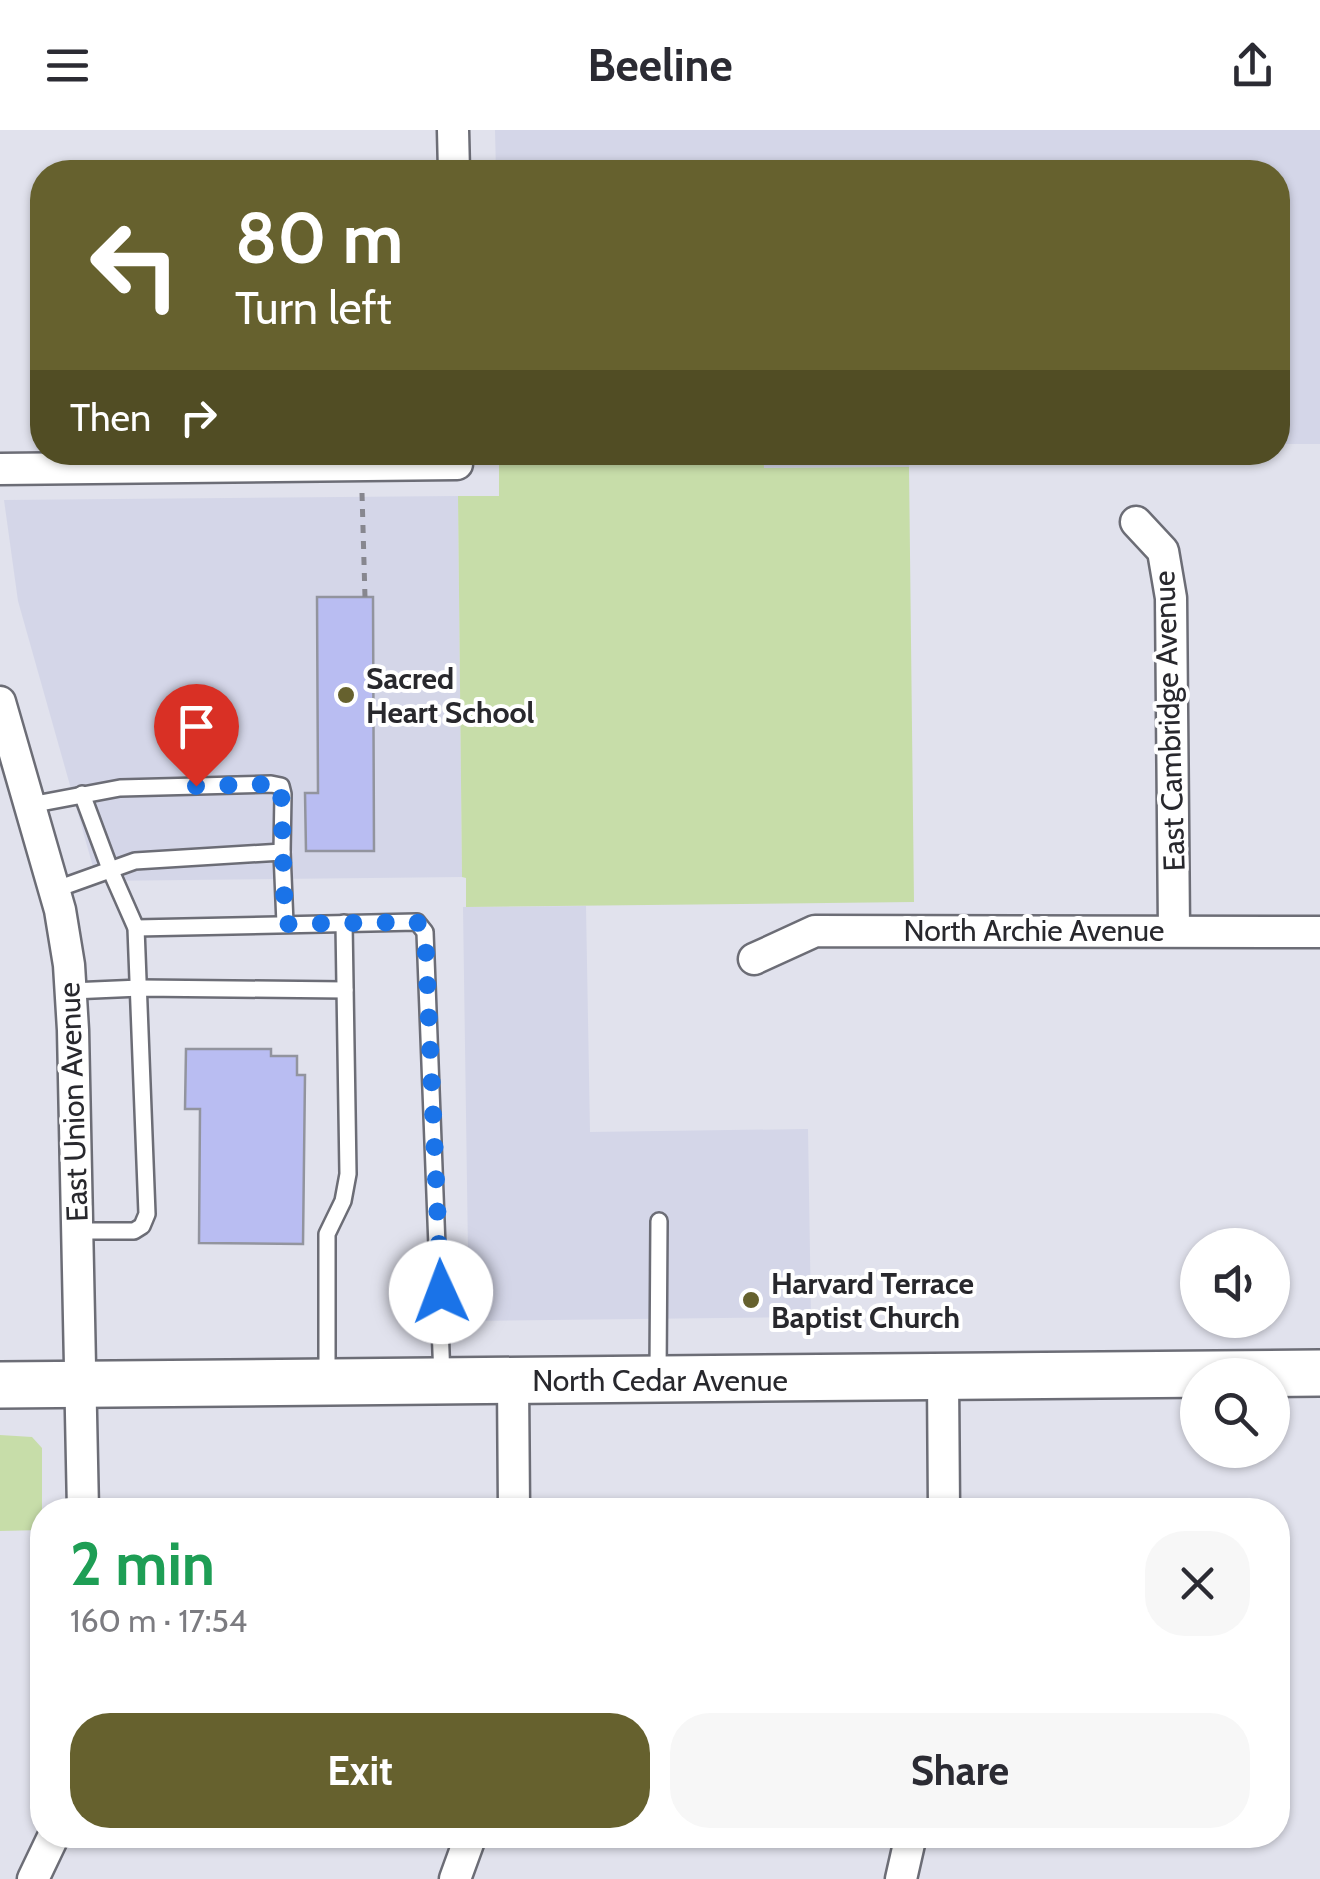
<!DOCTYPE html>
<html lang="en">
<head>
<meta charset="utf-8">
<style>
	:root { --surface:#fff; --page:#f7f7f7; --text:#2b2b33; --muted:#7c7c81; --accent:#66612e }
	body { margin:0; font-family:Cabin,sans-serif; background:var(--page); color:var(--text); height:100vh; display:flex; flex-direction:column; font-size:38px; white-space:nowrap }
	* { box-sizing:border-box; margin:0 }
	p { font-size:32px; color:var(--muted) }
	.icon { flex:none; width:55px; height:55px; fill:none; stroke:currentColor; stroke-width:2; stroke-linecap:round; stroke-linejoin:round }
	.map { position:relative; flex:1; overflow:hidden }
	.panel { position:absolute; left:30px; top:1368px; width:1260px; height:350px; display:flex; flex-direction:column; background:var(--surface); border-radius:40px; box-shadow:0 2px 8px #0004 }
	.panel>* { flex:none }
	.top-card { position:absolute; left:30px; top:30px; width:1260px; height:305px; border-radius:40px; box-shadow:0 2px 8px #0004; background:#66612e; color:#fff; overflow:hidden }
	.fabs { position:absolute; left:1180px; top:1098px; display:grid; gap:20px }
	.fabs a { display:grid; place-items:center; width:110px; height:110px; border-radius:50%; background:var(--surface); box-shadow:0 2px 8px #0004; font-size:50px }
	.pin { position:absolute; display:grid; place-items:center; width:85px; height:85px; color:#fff; margin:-102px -42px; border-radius:50% 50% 50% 0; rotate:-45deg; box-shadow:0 0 10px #0007 }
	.pin .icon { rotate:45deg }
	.me { position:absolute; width:110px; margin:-55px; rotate:358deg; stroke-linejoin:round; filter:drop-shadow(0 0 8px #0008) }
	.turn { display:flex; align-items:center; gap:35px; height:210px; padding:0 40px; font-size:45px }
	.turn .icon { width:130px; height:130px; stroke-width:2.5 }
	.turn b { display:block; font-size:70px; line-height:85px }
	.then { display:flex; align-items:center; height:95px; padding:0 40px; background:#0003; gap:20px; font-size:38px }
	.round { display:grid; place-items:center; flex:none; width:105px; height:105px; border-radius:40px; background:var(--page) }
	.headline { display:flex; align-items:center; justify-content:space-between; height:170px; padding:0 40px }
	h1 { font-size:60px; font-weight:700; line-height:75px; color:#1e9e55 }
	.action { display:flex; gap:20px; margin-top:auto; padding:20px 40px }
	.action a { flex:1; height:115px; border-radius:40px; background:var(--accent); color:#fff; font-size:40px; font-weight:700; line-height:115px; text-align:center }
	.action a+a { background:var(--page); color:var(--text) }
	header { display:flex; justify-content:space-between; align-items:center; height:130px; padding:0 40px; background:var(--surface); font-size:45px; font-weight:700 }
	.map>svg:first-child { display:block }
</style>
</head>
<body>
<header><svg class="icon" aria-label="menu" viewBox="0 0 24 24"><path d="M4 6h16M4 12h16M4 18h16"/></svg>Beeline<svg class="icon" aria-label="share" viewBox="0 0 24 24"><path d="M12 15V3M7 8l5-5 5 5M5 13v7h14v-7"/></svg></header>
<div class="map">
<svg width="1320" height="1749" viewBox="0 0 1320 1749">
	<rect width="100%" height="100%" fill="#e1e2ed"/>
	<!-- built -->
	<g fill="#d4d6e8">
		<polygon points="495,0 1320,0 1320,314 1278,314 1278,42 496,42"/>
		<polygon points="763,323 909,323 909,337 763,338"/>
		<polygon points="458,366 462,747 97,751 18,471 4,370"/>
		<polygon points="586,776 590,1002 808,999 811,1187 469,1191 463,777"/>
	</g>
	<!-- green -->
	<g fill="#c7dda9">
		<polygon points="610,322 763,323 764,338 909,337 914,772 466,777 466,748 462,747 458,366 499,366 499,325"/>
		<polygon points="0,1305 32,1307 42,1318 42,1400 0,1401"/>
	</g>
	<!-- building -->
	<g fill="#b9bdf2" stroke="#92949e" stroke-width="2.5">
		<polygon points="317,467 373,467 374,721 306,721 305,663 318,663"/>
		<polygon points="186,919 271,919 271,926 297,926 297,945 305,945 303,1114 199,1113 200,979 185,979"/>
	</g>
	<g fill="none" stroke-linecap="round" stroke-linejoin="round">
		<defs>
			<g id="lane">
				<polyline points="30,675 120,658 271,654 281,656 283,664 282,722"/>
				<polyline points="54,760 135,731 282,722 285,794"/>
				<polyline points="136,798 417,792 425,802 442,1248"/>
				<polyline points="71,861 140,858 345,860"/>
				<polyline points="77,1101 134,1101 142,1096 147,1084 136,798 110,739 82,664"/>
				<polyline points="658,1246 659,1091"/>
				<polyline points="327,1250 327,1104 343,1071 348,1044 344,793"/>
			</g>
			<g id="street">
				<polyline points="453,0 454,42"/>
				<polyline points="0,339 457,334 457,322"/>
				<polyline points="1136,392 1163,421 1171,468 1174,800"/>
				<polyline points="0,572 60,780 69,835 73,900 83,1380"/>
				<polyline points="754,829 815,801 1320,802"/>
				<polyline points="943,1248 944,1380"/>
				<polyline points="513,1251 514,1380"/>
				<polyline points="33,1749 54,1705"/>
				<polyline points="455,1749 471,1705"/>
				<polyline points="901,1749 911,1705"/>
			</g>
			<polyline id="secondary" points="0,1255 1320,1243"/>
		</defs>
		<!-- lane casing -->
		<use href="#lane" stroke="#6c6d76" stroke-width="20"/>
		<!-- street casing -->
		<use href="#street" stroke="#6c6d76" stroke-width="35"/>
		<!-- secondary casing -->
		<use href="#secondary" stroke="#6c6d76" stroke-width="50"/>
		<!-- path -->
		<polyline stroke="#87878f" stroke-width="5" stroke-dasharray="8 8" stroke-linecap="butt" points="362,363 365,467"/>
		<!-- lane -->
		<use href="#lane" stroke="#fff" stroke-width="15"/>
		<!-- street -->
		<use href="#street" stroke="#fff" stroke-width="30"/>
		<!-- secondary -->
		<use href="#secondary" stroke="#fff" stroke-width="45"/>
	</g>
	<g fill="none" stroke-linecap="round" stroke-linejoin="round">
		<!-- route -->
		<polyline stroke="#1a73e8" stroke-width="18" stroke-dasharray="0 32.4" points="196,656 271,654 281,656 285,794 417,792 425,802 441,1162"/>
	</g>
	<!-- markers -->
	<g fill="#66612e" stroke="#fff" stroke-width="4">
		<circle cx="346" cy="565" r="10"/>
		<circle cx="751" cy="1170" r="10"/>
	</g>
	<g text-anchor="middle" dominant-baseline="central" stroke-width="8" stroke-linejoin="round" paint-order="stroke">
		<!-- poi labels -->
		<g font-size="30" font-weight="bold" fill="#28282d" stroke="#fff" text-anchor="start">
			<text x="366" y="548">Sacred<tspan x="366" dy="34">Heart School</tspan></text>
			<text x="771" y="1153">Harvard Terrace<tspan x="771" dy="34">Baptist Church</tspan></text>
		</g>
		<!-- street labels -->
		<g font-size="30" fill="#28282d" stroke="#fff">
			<text transform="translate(1169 591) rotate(-92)">East Cambridge Avenue</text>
			<text x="1034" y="800">North Archie Avenue</text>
			<text transform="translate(73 972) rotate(-92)">East Union Avenue</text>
			<text x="660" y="1250">North Cedar Avenue</text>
		</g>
	</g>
</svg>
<div class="fabs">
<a><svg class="icon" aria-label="sound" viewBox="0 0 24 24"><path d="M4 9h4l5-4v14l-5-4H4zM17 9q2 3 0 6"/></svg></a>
<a><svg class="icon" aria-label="search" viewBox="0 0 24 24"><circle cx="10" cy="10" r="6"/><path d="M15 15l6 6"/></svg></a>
</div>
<div class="pin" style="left:196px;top:656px;background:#d93025"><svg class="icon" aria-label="arrive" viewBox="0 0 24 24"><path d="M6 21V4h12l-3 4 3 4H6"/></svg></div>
<svg class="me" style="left:441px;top:1162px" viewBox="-20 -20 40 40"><circle r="19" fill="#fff"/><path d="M0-13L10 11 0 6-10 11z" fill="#1a73e8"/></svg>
<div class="top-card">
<div class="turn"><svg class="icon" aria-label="left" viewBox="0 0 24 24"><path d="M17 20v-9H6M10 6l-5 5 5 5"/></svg><div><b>80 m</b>Turn left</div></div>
<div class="then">Then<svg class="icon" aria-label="right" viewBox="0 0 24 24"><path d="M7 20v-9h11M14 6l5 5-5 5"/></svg></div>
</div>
<section class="panel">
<div class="headline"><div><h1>2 min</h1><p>160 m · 17:54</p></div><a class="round"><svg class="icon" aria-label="close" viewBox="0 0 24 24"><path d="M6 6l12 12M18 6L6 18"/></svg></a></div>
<div class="action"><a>Exit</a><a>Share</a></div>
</section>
</div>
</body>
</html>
